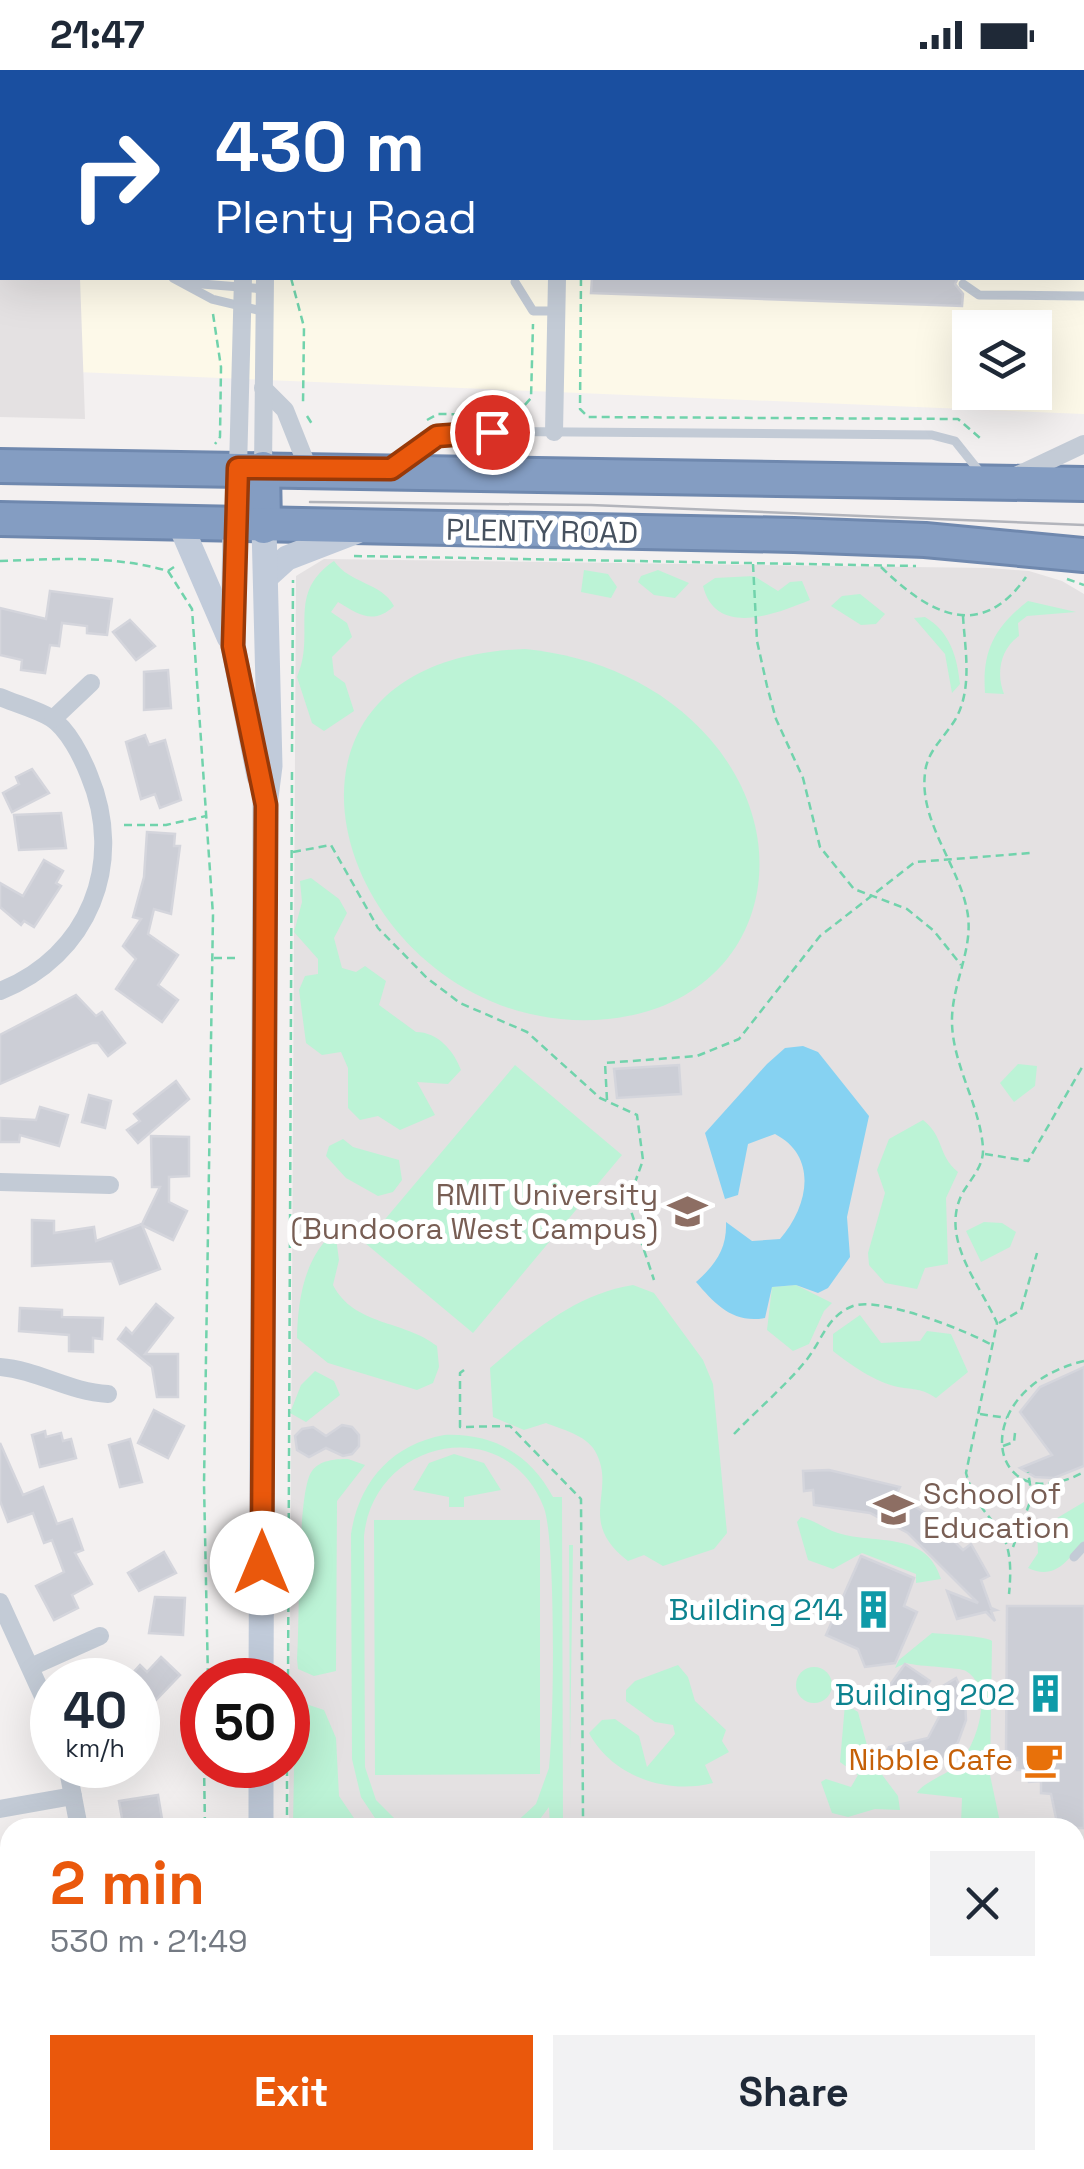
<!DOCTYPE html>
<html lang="en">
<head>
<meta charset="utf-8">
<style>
	:root { --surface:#fff; --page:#f2f2f3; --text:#1f2937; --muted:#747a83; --accent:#ea580c }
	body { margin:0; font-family:"Space Grotesk",sans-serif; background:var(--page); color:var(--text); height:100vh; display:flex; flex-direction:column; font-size:38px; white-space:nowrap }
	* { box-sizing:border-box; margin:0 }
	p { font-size:32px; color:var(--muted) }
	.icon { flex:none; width:55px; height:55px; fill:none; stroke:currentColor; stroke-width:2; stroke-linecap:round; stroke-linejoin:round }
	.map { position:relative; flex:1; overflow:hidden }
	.sheet { position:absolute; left:0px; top:1748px; width:1085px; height:352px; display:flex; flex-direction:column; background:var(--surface); border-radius:30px 30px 0 0; box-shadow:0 10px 40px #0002 }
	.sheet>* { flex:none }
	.banner { position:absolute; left:0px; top:0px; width:1085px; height:210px; box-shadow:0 10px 40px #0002; background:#1a4fa0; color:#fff; overflow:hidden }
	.fabs { position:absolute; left:952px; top:240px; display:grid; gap:20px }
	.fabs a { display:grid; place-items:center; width:100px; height:100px; border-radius:0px; background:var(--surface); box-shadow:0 10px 40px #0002; font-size:50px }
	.speed { position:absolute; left:30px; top:1588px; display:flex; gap:20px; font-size:50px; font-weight:700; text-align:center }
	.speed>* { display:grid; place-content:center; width:130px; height:130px; border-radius:50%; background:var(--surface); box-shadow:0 10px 40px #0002; line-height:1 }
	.speed small { font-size:25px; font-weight:400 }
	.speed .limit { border:15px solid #d22; background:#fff; color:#111 }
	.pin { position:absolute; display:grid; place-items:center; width:85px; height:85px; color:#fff; margin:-42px; border:5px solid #fff; border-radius:50%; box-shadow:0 2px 10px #0007 }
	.me { position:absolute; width:110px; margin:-55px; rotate:0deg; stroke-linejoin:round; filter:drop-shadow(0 0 8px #0008) }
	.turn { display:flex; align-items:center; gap:35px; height:210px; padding:0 50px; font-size:45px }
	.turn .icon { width:130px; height:130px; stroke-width:2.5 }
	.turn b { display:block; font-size:70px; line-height:85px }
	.round { display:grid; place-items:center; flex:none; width:105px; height:105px; border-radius:0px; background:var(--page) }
	.headline { display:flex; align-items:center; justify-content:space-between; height:170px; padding:0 50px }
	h1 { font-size:60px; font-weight:600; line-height:75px; color:var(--accent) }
	.cta { display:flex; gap:20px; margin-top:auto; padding:20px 50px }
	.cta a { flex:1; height:115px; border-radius:0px; background:var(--accent); color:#fff; font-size:40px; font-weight:600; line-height:115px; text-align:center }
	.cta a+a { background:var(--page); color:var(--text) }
	.status { display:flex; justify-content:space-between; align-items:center; height:70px; padding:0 50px; background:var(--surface); direction:ltr }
	.status svg { height:28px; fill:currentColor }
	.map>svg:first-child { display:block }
</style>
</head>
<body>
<div class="status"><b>21:47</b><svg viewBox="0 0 49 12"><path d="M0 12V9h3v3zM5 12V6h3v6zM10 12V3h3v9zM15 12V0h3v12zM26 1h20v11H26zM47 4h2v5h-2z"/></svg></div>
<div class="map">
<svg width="1084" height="2099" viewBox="0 0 1084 2099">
	<rect width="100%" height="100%" fill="#f3f0f0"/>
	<!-- commercial -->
	<path fill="#fdf9e9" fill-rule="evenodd" d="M 62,0 L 1084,0 L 1084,344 L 53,301 L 56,208 L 1082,208 L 1082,2 ZM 970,258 L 1035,258 L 1035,322 L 970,322 Z"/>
	<!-- education -->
	<g fill="#e4e1e2">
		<polygon points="0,0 72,0 2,2 2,208 80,208 85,349 0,347"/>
		<polygon points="324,489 989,498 1029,501 1062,511 1084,524 1084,2099 287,2099 287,2090 1075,2090 1075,1758 289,1757 296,506"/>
	</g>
	<!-- green -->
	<g fill="#bcf3d6">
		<path d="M 334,491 C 350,514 381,512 394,536 C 374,555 359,545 338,532 L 331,542 L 347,553 L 352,567 L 332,587 L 334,605 L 345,613 L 354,641 L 324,661 L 312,653 L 297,607 C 317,563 285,524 334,491 Z"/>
		<polygon points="584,500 608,504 617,517 611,528 581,522"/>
		<polygon points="658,500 689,513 675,528 654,525 638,512 641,506"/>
		<path d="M 754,506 L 778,521 L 790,512 L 802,511 L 810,530 C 776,544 716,568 703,516 L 715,508 Z"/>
		<polygon points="860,524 885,544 876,554 861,555 831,536 842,526"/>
		<path d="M 1028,531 L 1076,542 L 1027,546 L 1018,553 L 1019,566 C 1000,579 996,604 1004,624 L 985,623 C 982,580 995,557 1028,531 Z"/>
		<path d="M 925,547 C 950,562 957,586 960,614 L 952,623 L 945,584 L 914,548 Z"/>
		<path d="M 525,579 C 596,586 663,615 710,669 C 805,779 759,934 608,949 C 349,974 211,590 525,579 Z"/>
		<path d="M 311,808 L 339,829 L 347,843 L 334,868 L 342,898 L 356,902 L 365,896 L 386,911 L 379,935 L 416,962 C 438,962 454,981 461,1000 L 448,1014 L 417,1012 L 435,1045 L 400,1060 L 378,1046 L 360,1050 L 348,1038 L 348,998 L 341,982 L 322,985 L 306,973 L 299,920 L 305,906 L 318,904 L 318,889 L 294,862 L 302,832 L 300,811 Z"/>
		<polygon points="1018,994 1037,996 1035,1016 1014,1032 1000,1013"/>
		<polygon points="515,995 622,1085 473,1263 365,1173"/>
		<path d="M 923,1050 C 945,1067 937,1085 958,1102 L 946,1128 L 948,1194 L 925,1198 L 917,1219 L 885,1213 L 869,1195 L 868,1183 L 885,1123 L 877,1100 L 889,1069 Z"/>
		<polygon points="343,1069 353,1077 399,1090 402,1110 393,1122 378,1126 346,1108 326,1086 329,1076"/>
		<polygon points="984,1152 1002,1153 1016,1162 1010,1177 981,1192 966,1161"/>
		<path d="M 335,1161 L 339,1190 L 333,1215 C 354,1256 404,1250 437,1276 L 439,1297 L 433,1313 L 417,1320 L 328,1293 L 297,1268 C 298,1229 304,1188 335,1161 Z"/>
		<path d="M 633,1215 L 654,1223 L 703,1290 L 713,1314 L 727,1463 L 714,1479 L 663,1496 L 644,1485 L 628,1491 C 575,1450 618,1422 595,1381 C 586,1365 561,1359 546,1353 L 524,1360 L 493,1347 L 490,1298 C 533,1261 576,1224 633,1215 Z"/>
		<polygon points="796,1215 832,1233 824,1241 809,1274 793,1281 767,1260 772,1217"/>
		<path d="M 860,1245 L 881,1273 L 920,1271 L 927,1261 L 951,1264 L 968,1302 L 936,1328 C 921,1318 915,1320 898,1317 C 877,1313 849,1294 833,1281 L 833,1264 Z"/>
		<polygon points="315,1301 334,1311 340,1325 306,1352 290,1343 301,1315"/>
		<path d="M 444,1365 C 493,1363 530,1384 553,1427 L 562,1427 L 563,1757 L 550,1757 L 549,1737 L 534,1757 L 511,1757 L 536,1734 L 549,1698 C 554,1658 556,1470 544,1438 C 508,1342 374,1367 364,1466 L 365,1697 L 376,1730 L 403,1757 L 381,1757 L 361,1727 L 352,1689 L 351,1464 C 359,1412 391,1375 444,1365 Z"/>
		<polygon points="454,1384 484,1393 501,1420 464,1427 464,1437 449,1437 449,1427 413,1420 429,1393"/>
		<path d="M 348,1389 L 365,1395 L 337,1431 L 336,1601 L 314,1606 L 298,1599 L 297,1589 C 300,1553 297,1420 312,1401 C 320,1390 335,1389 348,1389 Z"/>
		<path d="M 1084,1432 L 1084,1471 C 1068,1490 1055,1511 1028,1498 L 1038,1483 L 1037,1460 Z"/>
		<path d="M 801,1447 C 814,1450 825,1459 838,1463 C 876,1475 926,1460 941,1509 L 916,1513 L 916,1504 L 862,1483 L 833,1499 L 808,1490 L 797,1452 Z"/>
		<polygon points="374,1450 540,1450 540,1704 375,1705"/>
		<polygon points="569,1475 573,1475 570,1680"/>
		<path d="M 932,1563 C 944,1564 986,1566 992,1571 L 990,1705 L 1001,1757 L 956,1757 L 961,1753 L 962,1728 L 917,1723 C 924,1711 948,1705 959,1693 C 977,1675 995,1618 966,1601 C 959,1597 921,1597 906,1593 L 895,1598 L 899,1590 Z"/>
		<path d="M 678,1595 L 688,1607 L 695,1631 L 726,1660 L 722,1671 L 729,1682 L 705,1695 L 713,1713 C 666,1725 612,1706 589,1663 L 602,1650 L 615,1649 L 639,1666 L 647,1697 L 675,1664 L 673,1655 L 655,1652 L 626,1631 L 626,1620 L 635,1611 Z"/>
		<circle cx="814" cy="1615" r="18"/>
		<polygon points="303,1633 324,1640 336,1668 339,1726 360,1757 293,1757 295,1638"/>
		<polygon points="845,1634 858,1642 871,1690 898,1726 900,1740 875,1739 848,1747 832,1743 821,1712 826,1709 851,1717 858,1705 840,1692"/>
		<rect x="637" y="2090" width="138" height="9"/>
	</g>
	<!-- water -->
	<path fill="#86d2f2" d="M 803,976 L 818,982 L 869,1046 L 847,1147 L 850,1187 L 828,1218 L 818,1223 L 796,1215 L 772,1217 L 765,1248 C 733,1254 715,1234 696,1212 C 716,1194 727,1179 726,1152 L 752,1171 L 780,1169 C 808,1137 819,1087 775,1064 L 748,1074 L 738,1125 L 725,1129 L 705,1063 L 767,994 L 785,978 Z"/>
	<!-- building -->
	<g fill="#ccced6" stroke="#d4d5dc" stroke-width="2.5">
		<polygon points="592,208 958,208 955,214 963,224 962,236 591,223"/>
		<polygon points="50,521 112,529 107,565 87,563 87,556 62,553 59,576 50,575 45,603 21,600 22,590 0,585 0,538 46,549"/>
		<polygon points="130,550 155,576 136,590 113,562"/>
		<polygon points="168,600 171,638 144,640 144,602"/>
		<polygon points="145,665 149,675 165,670 181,730 160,738 155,724 141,729 126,672"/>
		<polygon points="32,699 49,723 12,742 3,723 19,714 16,707"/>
		<polygon points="61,743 66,778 19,780 14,745"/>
		<polygon points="147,762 175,764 174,776 180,776 171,844 154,839 148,864 178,885 158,915 178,930 162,952 116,919 136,889 123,876 141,849 133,847 144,807"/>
		<polygon points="44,790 63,801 56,813 61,816 34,857 24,851 21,855 0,837 0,813 23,826"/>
		<polygon points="76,925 96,946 102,942 125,973 108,986 98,973 92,973 0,1014 0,965"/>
		<polygon points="679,995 681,1024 617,1028 614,999"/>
		<polygon points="176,1011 189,1029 138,1073 127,1060 140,1051 134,1044"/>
		<polygon points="89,1025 111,1031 105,1058 82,1052"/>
		<polygon points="40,1037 68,1045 59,1076 20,1065 19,1072 0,1072 0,1048 36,1050"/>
		<polygon points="151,1066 189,1067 189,1106 169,1107 169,1132 187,1141 173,1170 142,1155 160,1199 120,1214 112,1191 32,1196 32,1150 54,1151 54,1163 94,1157 96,1171 142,1154 160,1117 152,1117"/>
		<polygon points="156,1234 173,1248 145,1284 178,1284 178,1327 157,1327 152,1297 118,1269 126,1258 132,1264"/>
		<polygon points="20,1238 62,1240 62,1247 103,1248 102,1269 93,1268 93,1282 69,1281 69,1265 19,1261"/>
		<polygon points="1084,1297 1084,1396 1054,1408 1035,1407 1020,1398 1052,1385 1020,1342 1040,1317"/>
		<polygon points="154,1340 184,1356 168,1388 138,1373"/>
		<polygon points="342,1355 352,1357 359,1365 359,1376 352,1384 343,1386 326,1378 309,1387 297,1380 295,1366 302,1359 313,1357 326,1366"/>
		<polygon points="45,1361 46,1367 61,1363 63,1371 71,1369 76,1388 40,1397 32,1365"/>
		<polygon points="130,1369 142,1412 120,1417 109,1375"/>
		<polygon points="0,1373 23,1425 43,1417 57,1454 72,1449 83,1480 75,1483 92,1514 72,1525 78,1538 54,1550 36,1516 64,1502 52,1470 44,1473 33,1443 8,1452 0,1431"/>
		<polygon points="829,1400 900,1417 896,1425 927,1444 963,1480 971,1474 989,1506 981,1510 991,1538 996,1540 991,1541 995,1551 986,1542 957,1549 947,1521 978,1533 908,1463 870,1443 814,1435 813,1420 804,1421 803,1401"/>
		<polygon points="164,1482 176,1503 139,1521 128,1503"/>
		<polygon points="861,1486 914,1508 904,1536 917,1542 895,1593 865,1597 858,1579 826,1565"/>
		<polygon points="155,1527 185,1528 183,1565 149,1563"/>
		<polygon points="1007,1536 1084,1536 1084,1758 1058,1758 1051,1724 1041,1723 1041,1711 1029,1712 1029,1700 1017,1700 1017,1688 1006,1688"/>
		<polygon points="161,1587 180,1605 156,1630 131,1605 140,1595 147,1602"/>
		<polygon points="905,1594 930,1611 914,1633 890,1615"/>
		<polygon points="111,1595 117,1610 76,1610 76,1608"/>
		<polygon points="956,1608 965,1628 966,1650 958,1672 943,1689 924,1699 901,1702 880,1696 889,1677 928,1668 939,1647 938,1619"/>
		<polygon points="158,1725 163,1755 123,1754 119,1731"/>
	</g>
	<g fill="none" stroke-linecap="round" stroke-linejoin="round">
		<defs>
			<g id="highway">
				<polyline points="0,396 1084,414"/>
				<polyline points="263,398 264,457"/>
				<polyline points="0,449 794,465 925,470 1084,485"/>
			</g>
		</defs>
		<!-- highway casing -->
		<use href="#highway" stroke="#6f88ae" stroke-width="38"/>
		<!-- path -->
		<g stroke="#71d3ac" stroke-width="2.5" stroke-dasharray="8 5" stroke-linecap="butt">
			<polyline points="281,2 282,0"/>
			<polyline points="334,2 334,0"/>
			<polyline points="535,2 535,0"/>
			<polyline points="583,2 583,0"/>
			<polyline points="291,208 304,257 303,334"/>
			<polyline points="581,208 580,339 588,347 958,349 980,368"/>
			<polyline points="213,244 221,297 220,367 215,374"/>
			<polyline points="307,346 312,354"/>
			<polyline points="427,350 438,344 516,345 531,328 533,254"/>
			<polyline points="354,486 916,496"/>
			<path d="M 0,491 C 57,489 113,485 168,501 L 174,497"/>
			<polyline points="753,494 757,571 767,616 776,649 803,708 820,777 854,819 907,839 934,861 961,895"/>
			<path d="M 881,497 C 928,543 980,573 1026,507"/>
			<polyline points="168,501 192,539 213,845 204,1414 208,1610"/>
			<polyline points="1067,509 1084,515"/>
			<path d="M 963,546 C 965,580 973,619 955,650 C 944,668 927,681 925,703 C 919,751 958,794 967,840 C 975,878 951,914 952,953 C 953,996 980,1035 983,1078 C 984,1098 969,1110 961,1126 C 941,1171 980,1214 997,1253 L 966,1403 C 983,1464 1017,1445 1009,1524"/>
			<polyline points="292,682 293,510"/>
			<polyline points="124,755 166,755 206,746"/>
			<polyline points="293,782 331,775 378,858 427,908 460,933 527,962 600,1028 637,1045 643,1090 628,1132 654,1210"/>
			<polyline points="214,888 239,888"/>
			<polyline points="607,1030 605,993 697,986 739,969 820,866 915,792 1031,783"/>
			<polyline points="985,1084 1028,1091 1084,994"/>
			<polyline points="999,1253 1021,1240 1037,1183"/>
			<path d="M 1084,1291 C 963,1320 987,1454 1084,1402"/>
			<polyline points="464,1300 460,1303 460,1357 510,1356 581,1429 583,1747 573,1758"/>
			<polyline points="980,1344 1007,1348"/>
			<path d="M 734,1364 C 757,1340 783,1318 804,1293 C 822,1272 826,1246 853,1236 C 879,1226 968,1261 992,1275"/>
			<polyline points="1003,1376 1014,1372 1015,1363"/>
			<polyline points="1013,1477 1032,1427 1028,1402"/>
			<polyline points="288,1620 292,700"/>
			<polyline points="202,1672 202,1677"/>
			<polyline points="204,1695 205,1758"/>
			<polyline points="287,1758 287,1695"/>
			<polyline points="202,2090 202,2099"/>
			<polyline points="461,2099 462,2090"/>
		</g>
		<!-- lane -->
		<g stroke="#c3cbd6" stroke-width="9">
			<polyline points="55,0 55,2"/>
			<polyline points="0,71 2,71"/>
			<polyline points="173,208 212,229 266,242"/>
			<polyline points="515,212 533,241 557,241"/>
			<polyline points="189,213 265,219"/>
			<polyline points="963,214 979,225 1084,226"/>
			<polyline points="396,394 437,366 461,361 932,365 955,371 983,406"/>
			<polyline points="1074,1487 1084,1476"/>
		</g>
		<!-- street -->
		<g stroke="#c3cbd6" stroke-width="18">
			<polyline points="309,2 309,0"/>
			<polyline points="558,2 558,0"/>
			<polyline points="263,318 285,340 308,398"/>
			<polyline points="554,362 557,208"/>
			<polyline points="238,398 243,208"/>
			<polyline points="263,398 265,208"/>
			<polyline points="1016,406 1084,374"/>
			<path d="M 0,627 C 16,634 36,639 51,648 C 68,659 82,687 89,705 C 126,793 89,886 0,921"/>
			<polyline points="53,649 91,613"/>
			<polyline points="0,1112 110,1115"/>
			<path d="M 0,1297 C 38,1300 69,1322 108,1324"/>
			<polyline points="0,1532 52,1646"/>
			<polyline points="33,1596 100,1566"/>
			<polyline points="67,1695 79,1758"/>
			<polyline points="0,1739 73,1726"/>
			<polyline points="0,1949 10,1949"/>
			<polyline points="80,2099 81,2090"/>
		</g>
		<!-- secondary -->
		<g stroke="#c1cbda" stroke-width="25">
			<polyline points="180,454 229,567"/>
			<polyline points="235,455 233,576 259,706"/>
			<polyline points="266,507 287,488 357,461"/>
			<polyline points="261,1610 265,735 270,696 264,457"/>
			<polyline points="261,1758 261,1695"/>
			<polyline points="246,2099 246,2090"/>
			<polyline points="264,2099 264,2090"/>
		</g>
		<!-- highway -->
		<use href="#highway" stroke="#849dc2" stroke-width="32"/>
		<!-- tram -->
		<polyline stroke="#b2b4bb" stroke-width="2.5" points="310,432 591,435 1084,455"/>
	</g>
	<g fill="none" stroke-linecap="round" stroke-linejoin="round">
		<defs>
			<polyline id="route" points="262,1493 266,735 233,576 238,398 391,399 437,366 492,362"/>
		</defs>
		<!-- route casing -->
		<use href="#route" stroke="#983908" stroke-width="25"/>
		<!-- route -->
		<use href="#route" stroke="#ea580c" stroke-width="18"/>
	</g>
	<!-- icons -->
	<defs>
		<symbol id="university-bare" viewBox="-9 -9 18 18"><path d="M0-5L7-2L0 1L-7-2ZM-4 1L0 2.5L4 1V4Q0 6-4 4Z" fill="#8d6e63" stroke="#fff" stroke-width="2.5" paint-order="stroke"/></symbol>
		<symbol id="building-bare" viewBox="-9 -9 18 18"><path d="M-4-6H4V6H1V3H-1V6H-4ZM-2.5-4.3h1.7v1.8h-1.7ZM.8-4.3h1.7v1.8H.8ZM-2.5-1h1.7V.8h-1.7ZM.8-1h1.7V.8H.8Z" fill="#0f9aa8" stroke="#fff" stroke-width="2.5" paint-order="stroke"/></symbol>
		<symbol id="cafe-bare" viewBox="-9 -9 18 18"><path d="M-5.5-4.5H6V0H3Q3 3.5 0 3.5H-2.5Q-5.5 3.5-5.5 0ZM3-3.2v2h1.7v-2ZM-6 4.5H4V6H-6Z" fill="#e8710a" stroke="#fff" stroke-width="2.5" paint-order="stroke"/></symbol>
	</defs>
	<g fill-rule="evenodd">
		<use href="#university-bare" x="660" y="1114" width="55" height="55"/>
		<use href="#university-bare" x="866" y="1412" width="55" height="55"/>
		<use href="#building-bare" x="846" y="1512" width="55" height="55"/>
		<use href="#building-bare" x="1018" y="1596" width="55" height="55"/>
		<use href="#cafe-bare" x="1016" y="1662" width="55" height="55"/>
	</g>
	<g text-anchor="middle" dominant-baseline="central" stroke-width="10" stroke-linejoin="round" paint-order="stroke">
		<!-- street labels -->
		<g font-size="30" fill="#46515f" stroke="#fff">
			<text transform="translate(542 461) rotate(1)">PLENTY ROAD</text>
		</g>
		<!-- education labels -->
		<g font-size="30" fill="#785e54" stroke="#fff" text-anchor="end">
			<text x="658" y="1124">RMIT University<tspan x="658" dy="34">(Bundoora West Campus)</tspan></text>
			<text x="923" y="1423" text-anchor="start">School of<tspan x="923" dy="34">Education</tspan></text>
		</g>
		<!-- culture labels -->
		<g font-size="30" fill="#0d838f" stroke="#fff" text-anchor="end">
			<text x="843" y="1539">Building 214</text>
			<text x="1015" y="1624">Building 202</text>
		</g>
		<!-- food labels -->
		<g font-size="30" fill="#c56008" stroke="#fff" text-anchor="end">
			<text x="1013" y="1689">Nibble Cafe</text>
		</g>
	</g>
</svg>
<div class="fabs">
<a><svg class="icon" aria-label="layers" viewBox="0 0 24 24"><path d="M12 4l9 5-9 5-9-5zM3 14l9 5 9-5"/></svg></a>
</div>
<div class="speed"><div>40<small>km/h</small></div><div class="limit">50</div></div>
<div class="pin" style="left:492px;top:362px;background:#d93025"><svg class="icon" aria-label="arrive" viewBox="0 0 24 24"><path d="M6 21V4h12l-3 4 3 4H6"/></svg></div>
<svg class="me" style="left:262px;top:1493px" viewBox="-20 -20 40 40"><circle r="19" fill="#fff"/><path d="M0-13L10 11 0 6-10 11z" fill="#ea580c"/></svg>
<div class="banner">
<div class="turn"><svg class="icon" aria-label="right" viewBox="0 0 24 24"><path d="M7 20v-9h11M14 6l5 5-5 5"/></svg><div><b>430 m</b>Plenty Road</div></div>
</div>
<section class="sheet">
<div class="headline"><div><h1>2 min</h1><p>530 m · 21:49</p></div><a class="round"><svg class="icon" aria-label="close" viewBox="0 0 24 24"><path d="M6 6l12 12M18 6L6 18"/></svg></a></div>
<div class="cta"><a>Exit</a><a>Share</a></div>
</section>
</div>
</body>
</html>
